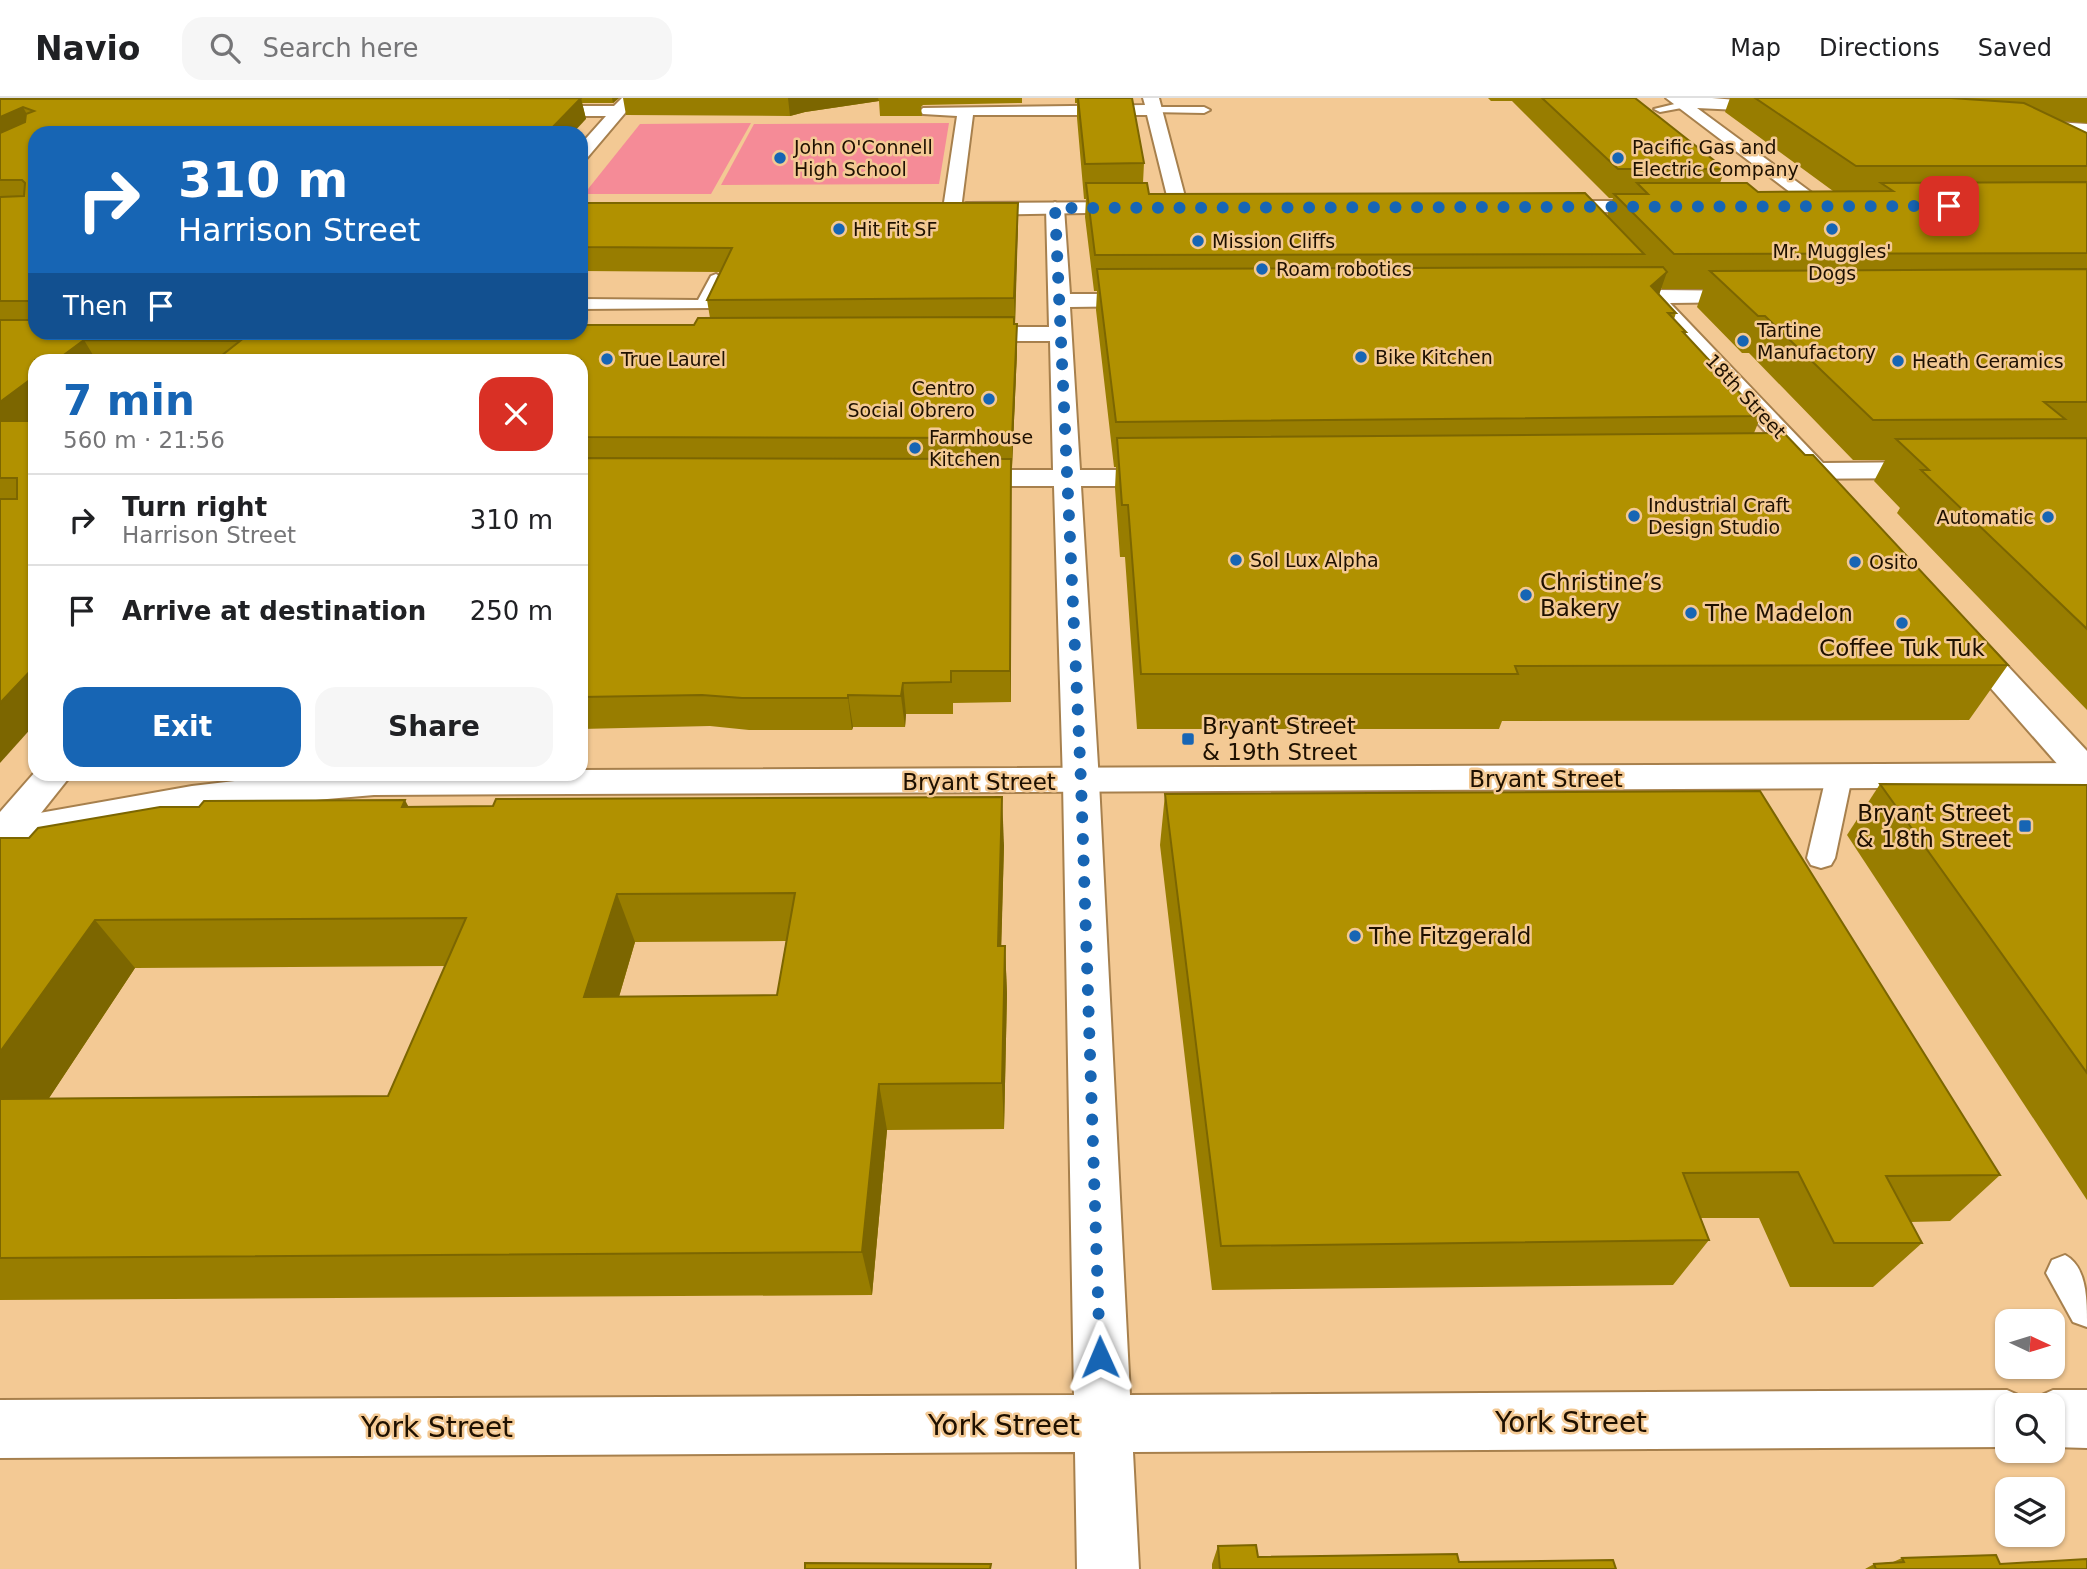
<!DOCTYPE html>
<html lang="en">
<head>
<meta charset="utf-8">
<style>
	:root { --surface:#fff; --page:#f6f6f6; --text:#202124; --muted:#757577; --line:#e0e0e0; --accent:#1765b4 }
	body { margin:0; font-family:"DejaVu Sans",sans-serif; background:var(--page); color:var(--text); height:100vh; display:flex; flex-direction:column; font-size:26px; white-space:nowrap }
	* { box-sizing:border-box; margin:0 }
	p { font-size:23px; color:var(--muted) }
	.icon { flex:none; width:38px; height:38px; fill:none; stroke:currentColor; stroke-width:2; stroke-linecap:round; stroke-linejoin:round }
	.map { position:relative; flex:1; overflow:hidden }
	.sheet { position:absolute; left:28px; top:256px; width:560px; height:427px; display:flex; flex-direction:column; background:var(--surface); border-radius:21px; box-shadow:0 2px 5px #0004 }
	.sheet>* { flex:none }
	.guide { position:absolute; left:28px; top:28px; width:560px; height:214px; border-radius:21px; box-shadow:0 2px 5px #0004; background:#1765b4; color:#fff; overflow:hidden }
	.needle { width:46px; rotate:94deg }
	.fabs { position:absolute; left:1995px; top:1211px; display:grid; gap:14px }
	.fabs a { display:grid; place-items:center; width:70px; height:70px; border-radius:14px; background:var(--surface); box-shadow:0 2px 5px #0004; font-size:35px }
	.pin { position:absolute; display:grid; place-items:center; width:60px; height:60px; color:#fff; margin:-30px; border-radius:14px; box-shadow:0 4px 10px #0006 }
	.me { position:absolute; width:77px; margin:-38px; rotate:359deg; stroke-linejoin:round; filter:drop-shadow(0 0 5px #0008) }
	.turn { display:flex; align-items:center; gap:24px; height:147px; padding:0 35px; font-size:32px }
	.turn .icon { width:91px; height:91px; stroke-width:2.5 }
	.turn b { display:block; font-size:49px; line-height:60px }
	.then { display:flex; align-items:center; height:66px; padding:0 35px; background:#0003; gap:14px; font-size:26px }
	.round { display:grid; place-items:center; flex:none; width:74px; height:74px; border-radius:21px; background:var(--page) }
	.summary { display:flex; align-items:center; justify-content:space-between; height:119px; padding:0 35px }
	h1 { font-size:42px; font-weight:800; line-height:52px; color:var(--accent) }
	.cta { display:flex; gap:14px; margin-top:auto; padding:14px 35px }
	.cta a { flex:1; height:80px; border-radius:21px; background:var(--accent); color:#fff; font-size:28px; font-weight:800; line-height:80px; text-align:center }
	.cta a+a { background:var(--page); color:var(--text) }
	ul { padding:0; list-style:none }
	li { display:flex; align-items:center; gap:21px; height:91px; padding:0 35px; border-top:2px solid var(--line) }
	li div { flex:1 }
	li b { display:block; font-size:26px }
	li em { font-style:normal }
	header { display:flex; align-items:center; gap:42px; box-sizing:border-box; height:98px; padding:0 35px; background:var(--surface); border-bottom:2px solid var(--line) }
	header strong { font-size:33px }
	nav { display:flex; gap:38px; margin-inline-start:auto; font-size:24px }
	.search { width:490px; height:63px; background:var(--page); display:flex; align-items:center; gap:18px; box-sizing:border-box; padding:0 24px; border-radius:21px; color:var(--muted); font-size:26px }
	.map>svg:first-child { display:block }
</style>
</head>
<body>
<header>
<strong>Navio</strong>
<div class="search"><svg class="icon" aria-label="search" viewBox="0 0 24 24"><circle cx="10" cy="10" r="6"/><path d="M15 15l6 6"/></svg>Search here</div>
<nav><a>Map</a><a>Directions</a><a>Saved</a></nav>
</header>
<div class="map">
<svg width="2087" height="1471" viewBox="0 0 2087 1471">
	<rect width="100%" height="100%" fill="#f3c994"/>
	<!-- green -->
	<g fill="#f58b97">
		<polygon points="751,25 711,96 584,96 640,26"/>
		<polygon points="949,25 939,86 721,87 754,26"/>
	</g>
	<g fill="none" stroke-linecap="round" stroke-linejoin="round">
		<defs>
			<g id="service">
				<polygon points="1683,4 1687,5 1687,9 1660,14 1654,11"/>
				<polygon points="1154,9 1204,9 1210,12 1204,15 1150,14 1148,12"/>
				<polygon points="716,176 724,181 709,210 581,211 581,201 698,202 711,178"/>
				<polygon points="1839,670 1848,673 1852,679 1835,760 1831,767 1821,770 1811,767 1807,760 1826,679 1830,673"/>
				<path d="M 2065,1157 C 2087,1169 2087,1200 2087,1229 L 2073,1224 L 2046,1175 L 2052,1162 Z"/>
			</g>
			<g id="minor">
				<polygon points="622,0 636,2 587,60 581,61 581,46 606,18 531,18 523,13 531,8 614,8"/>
				<polygon points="1143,0 1159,0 1188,110 1186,114 1172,114 1170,110 1147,17 973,17 961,111 952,117 943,111 957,18 923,16 920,13 923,10 1145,7"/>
				<polygon points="1666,0 1712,0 1786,6 1789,9 1786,12 1781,14 1697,10 1831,109 1829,113 1815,113"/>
				<polygon points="2026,22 2087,26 2087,36 2020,30 2018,27 2020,24"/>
				<polygon points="1055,104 1064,110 1070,196 1147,196 1155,197 1158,202 1155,207 1147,208 1070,209 1080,372 1168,372 1178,374 1182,380 1178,386 1168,388 1081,388 1099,684 1130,1297 2007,1292 2027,1301 2030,1307 2007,1307 2007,1349 1133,1354 1139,1471 1077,1471 1075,1354 0,1360 0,1302 1074,1297 1063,684 1054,388 959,388 949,386 945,380 949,374 959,372 1053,372 1050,243 964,243 956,241 953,236 956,231 964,229 1049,229 1046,110"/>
				<path d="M 1650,190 L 1658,192 L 1760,193 L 1763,198 L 1760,203 L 1752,204 L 1670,205 L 1823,365 L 1931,364 L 1941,366 L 1944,372 L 1941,378 L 1931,380 L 1774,381 L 1764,379 L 1761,373 L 1764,367 L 1794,365 L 1647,205 L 1602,204 L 1599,199 L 1602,194 C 1618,191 1635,193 1650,190 Z"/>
				<polygon points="1964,530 1975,533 2087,653 2087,688 2074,685 1953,547 1948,540 1953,533"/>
				<polygon points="35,674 72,676 14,749 0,753 0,714"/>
				<polygon points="2053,1292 2087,1292 2087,1350 2053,1349 2053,1307 2030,1307 2033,1301"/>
			</g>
			<g id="tertiary">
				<polygon points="1547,103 1661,103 1670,109 1661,115 1540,113 1538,109 1540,105"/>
				<polygon points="1136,104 1145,110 1143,114 966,117 957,111 966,105"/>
				<polygon points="2087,665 2087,689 374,697 220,710 0,750 0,722 192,688 278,678 320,676 581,676 581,672"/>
			</g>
		</defs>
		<!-- service casing -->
		<use href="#service" stroke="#a7804d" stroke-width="4"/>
		<!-- minor casing -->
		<use href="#minor" stroke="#a7804d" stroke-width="4"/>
		<!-- tertiary casing -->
		<use href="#tertiary" stroke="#a7804d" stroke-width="4"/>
		<!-- service -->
		<use href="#service" fill="#fff" fill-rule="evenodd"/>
		<!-- minor -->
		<use href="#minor" fill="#fff" fill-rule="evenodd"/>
		<!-- tertiary -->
		<use href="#tertiary" fill="#fff" fill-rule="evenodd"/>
	</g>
	<!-- wall -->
	<g fill="#987d00" fill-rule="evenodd">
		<polygon points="0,0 619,0 613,5 582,5 586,21 35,35 35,234 694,227 710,220 707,202 720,174 581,173 581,105 1018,105 1015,226 1017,253 1012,369 1011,369 1011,604 953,605 953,616 906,616 905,629 853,629 852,632 749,632 710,628 581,631 581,262 35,262 0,665"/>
		<polygon points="623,0 1022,0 1022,5 923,7 921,9 922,18 880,18 879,3 805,14 790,18 626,17"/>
		<polygon points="1075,0 1132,0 1144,65 1143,85 1149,96 1607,118 1613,100 1609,100 1512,3 1491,3 1488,0 1635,0 1725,71 1720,85 1758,94 1833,93 1725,14 1730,0 2087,0 2087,25 2062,23 2087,35 2087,612 1897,415 1900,410 1874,383 1885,362 1853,362 1749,255 1742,255 1697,209 1703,191 1662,191 1661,190 1659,197 1676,215 1674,221 1686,234 1685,237 1761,318 1754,335 2008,567 1969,622 1502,623 1499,631 1137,631 1125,459 1120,459 1115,390 1116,369 1114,369 1096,212 1097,193 1094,193 1085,119 1086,101 1084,101 1077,20 1077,5 1075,5"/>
		<polygon points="1880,686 2087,687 2087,1102 1847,737"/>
		<polygon points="1165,696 2000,1077 1950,1123 1910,1124 1922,1145 1873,1189 1790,1189 1759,1120 1701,1120 1709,1142 1673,1187 1212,1192 1160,747"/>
		<path d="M 409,709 L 1004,747 L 1001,848 L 1005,848 L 1007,896 L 1004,1031 L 887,1032 L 872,1197 L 0,1202 L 0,740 L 29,740 ZM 786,843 L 777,897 L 619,899 L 635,844 ZM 445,868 L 388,998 L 49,1000 L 135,870 Z"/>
		<polygon points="1218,1448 1258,1459 1459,1464 1616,1471 1212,1471 1212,1466"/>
		<polygon points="1902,1460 2000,1466 2087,1471 1865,1471 1874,1466 1893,1464"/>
	</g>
	<!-- shaded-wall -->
	<g fill="#7c6600">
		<polygon points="581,0 586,21 573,35 547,35"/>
		<polygon points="612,0 619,0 613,5"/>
		<polygon points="788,0 878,0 879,3 805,14 790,18"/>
		<polygon points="23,9 34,30 0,45 0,19"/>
		<polygon points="1018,105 1018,129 1015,227 1014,200"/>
		<polygon points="1667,174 1653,214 1651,188"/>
		<polygon points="1017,226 1017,253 1012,369 1012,340"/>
		<polygon points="84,242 96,262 57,262"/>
		<polygon points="35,278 35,319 0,346 0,304"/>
		<polygon points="1011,361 1011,604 1010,573"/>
		<polygon points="35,568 35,626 0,665 0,605"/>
		<polygon points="903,585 906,616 905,629 901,598"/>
		<polygon points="848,597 853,629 852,632 848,600"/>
		<polygon points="1002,699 1004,747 1000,896 998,848"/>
		<polygon points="405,702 430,750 402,709"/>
		<polygon points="617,796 635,844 605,946 584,899"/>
		<polygon points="95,822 135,870 18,1047 0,1031 0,954"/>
		<polygon points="1005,848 1007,896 1004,1031 1002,985"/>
		<polygon points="879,986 887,1032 872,1197 862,1154"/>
	</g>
	<!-- building -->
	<g fill="#b19100" stroke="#7c6600" stroke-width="2" fill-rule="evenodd">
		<polygon points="581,0 547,35 35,35 35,203 0,203 0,99 24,98 25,85 22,82 0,82 0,35 25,24 26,16 34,13 23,9 0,19 0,1"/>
		<polygon points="1078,0 1132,0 1144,65 1085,66"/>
		<polygon points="1542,0 1635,0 1725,71 1618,71"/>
		<polygon points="1755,0 1951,0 2024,5 2087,35 2087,68 1856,68"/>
		<polygon points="2087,84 2087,155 1674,156 1614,96 1648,96 1637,85 1747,85 1758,94 1893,93 1881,85"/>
		<polygon points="1086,85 1147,85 1149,96 1585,95 1644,156 1095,157"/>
		<polygon points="581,105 1018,105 1014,200 707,202 732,150 581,149"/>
		<polygon points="1663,169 1667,174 1651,188 1676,215 1668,215 1686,234 1683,234 1761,318 1116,324 1097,171"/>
		<polygon points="2087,171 2087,304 2044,304 2065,321 1873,322 1765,218 1758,218 1710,173"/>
		<polygon points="1014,219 1014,226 1017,226 1012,340 581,339 581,262 216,262 240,243 84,242 57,262 35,262 35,278 0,304 0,222 35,222 35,234 581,234 581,227 694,227 698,220"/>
		<polygon points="0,323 35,323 35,568 0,605 0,401 17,401 17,380 0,380"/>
		<polygon points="1784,335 1805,357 1813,357 2008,567 1515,568 1518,576 1141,576 1128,407 1122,407 1117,340"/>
		<polygon points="2087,340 2087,531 1921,372 1929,372 1896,341"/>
		<polygon points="581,360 1011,361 1010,573 951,573 951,584 903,585 901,598 848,597 848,600 742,600 702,597 581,599"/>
		<polygon points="1880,686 2087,687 2087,975"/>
		<polygon points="1760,693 2000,1077 1886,1078 1922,1145 1834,1145 1798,1074 1683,1075 1709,1142 1221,1148 1165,696"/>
		<path d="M 1002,699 L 998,848 L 1005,848 L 1002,985 L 879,986 L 862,1154 L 0,1160 L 0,1001 L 388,998 L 466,820 L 95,822 L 0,954 L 0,740 L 29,740 L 38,730 L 160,709 L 199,709 L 204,703 L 405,702 L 402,709 L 493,708 L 496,701 ZM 795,795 L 777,897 L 584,899 L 617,796 Z"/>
		<polygon points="1256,1447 1258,1459 1457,1456 1459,1464 1613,1462 1616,1471 1220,1471 1218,1448"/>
		<polygon points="1996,1457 2000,1466 2087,1461 2087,1471 1876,1471 1874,1466 1904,1464 1902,1460"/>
		<polygon points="805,1465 991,1466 990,1471 805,1471"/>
	</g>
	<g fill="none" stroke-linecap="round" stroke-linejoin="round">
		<!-- route -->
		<polyline stroke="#1765b4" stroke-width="12" stroke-dasharray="0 21.6" points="1100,1259 1081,684 1055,110 1949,108"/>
	</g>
	<!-- markers -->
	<g fill="#1765b4" stroke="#f3c994" stroke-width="2.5">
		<circle cx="780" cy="60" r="7"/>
		<circle cx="1618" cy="60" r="7"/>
		<circle cx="839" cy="131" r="7"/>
		<circle cx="1832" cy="131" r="7"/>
		<circle cx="1198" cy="143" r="7"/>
		<circle cx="1262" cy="171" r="7"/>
		<circle cx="1743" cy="243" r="7"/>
		<circle cx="1361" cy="259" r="7"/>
		<circle cx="607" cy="261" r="7"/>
		<circle cx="1898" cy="263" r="7"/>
		<circle cx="989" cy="301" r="7"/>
		<circle cx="915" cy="350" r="7"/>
		<circle cx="1634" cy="418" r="7"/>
		<circle cx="2048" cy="419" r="7"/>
		<circle cx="1236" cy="462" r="7"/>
		<circle cx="1855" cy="464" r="7"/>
		<circle cx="1526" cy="497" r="7"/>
		<circle cx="1691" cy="515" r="7"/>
		<circle cx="1902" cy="525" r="7"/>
		<rect x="1181" y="634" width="14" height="14" rx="3.5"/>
		<rect x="2018" y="721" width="14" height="14" rx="3.5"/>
		<circle cx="1355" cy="838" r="7"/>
	</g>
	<g text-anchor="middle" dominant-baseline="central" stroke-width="5" stroke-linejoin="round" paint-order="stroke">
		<!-- far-poi labels -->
		<g font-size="19" fill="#1e1000" stroke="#f3c994" text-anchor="start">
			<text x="794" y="49">John O'Connell<tspan x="794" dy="22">High School</tspan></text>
			<text x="1632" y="49">Pacific Gas and<tspan x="1632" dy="22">Electric Company</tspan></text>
			<text x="853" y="131">Hit Fit SF</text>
			<text x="1212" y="143">Mission Cliffs</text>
			<text x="1832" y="153" text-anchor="middle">Mr. Muggles'<tspan x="1832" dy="22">Dogs</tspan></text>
			<text x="1276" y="171">Roam robotics</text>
			<text x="1757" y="232">Tartine<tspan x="1757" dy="22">Manufactory</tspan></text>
			<text x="1375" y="259">Bike Kitchen</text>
			<text x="621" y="261">True Laurel</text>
			<text x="1912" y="263">Heath Ceramics</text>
			<text x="975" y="290" text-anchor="end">Centro<tspan x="975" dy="22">Social Obrero</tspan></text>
			<text x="929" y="339">Farmhouse<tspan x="929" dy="22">Kitchen</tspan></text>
			<text x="1648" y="407">Industrial Craft<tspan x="1648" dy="22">Design Studio</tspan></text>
			<text x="2034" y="419" text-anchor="end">Automatic</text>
			<text x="1250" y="462">Sol Lux Alpha</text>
			<text x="1869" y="464">Osito</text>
		</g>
		<!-- far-street labels -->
		<g font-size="19" fill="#1e1000" stroke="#f3c994">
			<text transform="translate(1746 298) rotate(47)">18th Street</text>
		</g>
		<!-- poi labels -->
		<g font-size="23" fill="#1e1000" stroke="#f3c994" text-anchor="start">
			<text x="1540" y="484">Christine’s<tspan x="1540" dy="26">Bakery</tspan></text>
			<text x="1705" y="515">The Madelon</text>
			<text x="1902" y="550" text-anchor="middle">Coffee Tuk Tuk</text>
			<text x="1202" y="628">Bryant Street<tspan x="1202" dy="26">&amp; 19th Street</tspan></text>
			<text x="2011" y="715" text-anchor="end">Bryant Street<tspan x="2011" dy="26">&amp; 18th Street</tspan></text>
			<text x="1369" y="838">The Fitzgerald</text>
		</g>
		<!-- street labels -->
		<g font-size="23" fill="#1e1000" stroke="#f3c994">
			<text x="1546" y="681">Bryant Street</text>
			<text x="979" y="684">Bryant Street</text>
		</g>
		<!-- near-street labels -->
		<g font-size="28" fill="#1e1000" stroke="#f3c994">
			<text x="1571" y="1324">York Street</text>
			<text x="1004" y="1327">York Street</text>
			<text x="437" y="1329">York Street</text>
		</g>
	</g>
</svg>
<div class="fabs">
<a><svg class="needle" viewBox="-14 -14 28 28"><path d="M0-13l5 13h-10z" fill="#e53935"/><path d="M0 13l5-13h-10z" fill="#757577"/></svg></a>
<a><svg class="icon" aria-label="search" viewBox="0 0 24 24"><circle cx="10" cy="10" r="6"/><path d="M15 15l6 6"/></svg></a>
<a><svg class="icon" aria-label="layers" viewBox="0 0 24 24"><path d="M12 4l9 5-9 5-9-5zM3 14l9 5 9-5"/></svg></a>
</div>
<div class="pin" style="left:1949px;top:108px;background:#d93025"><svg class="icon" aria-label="arrive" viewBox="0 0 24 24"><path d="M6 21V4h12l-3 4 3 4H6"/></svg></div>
<svg class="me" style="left:1100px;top:1259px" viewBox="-20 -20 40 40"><path d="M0-17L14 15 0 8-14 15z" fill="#1765b4" stroke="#fff" stroke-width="4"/></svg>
<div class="guide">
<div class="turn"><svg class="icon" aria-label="right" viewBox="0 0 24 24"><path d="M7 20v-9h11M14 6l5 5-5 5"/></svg><div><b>310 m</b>Harrison Street</div></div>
<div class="then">Then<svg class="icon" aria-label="arrive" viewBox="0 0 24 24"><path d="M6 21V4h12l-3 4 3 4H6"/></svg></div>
</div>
<section class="sheet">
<div class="summary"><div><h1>7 min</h1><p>560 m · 21:56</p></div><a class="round" style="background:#d93025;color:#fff"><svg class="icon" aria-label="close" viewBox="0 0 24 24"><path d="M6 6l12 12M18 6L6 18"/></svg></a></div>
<ul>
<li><svg class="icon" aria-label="right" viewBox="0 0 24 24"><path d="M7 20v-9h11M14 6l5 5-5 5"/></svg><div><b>Turn right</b><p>Harrison Street</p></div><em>310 m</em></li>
<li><svg class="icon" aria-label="arrive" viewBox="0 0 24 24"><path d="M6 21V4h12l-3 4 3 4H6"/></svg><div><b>Arrive at destination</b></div><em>250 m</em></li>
</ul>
<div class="cta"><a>Exit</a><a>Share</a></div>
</section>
</div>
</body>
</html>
